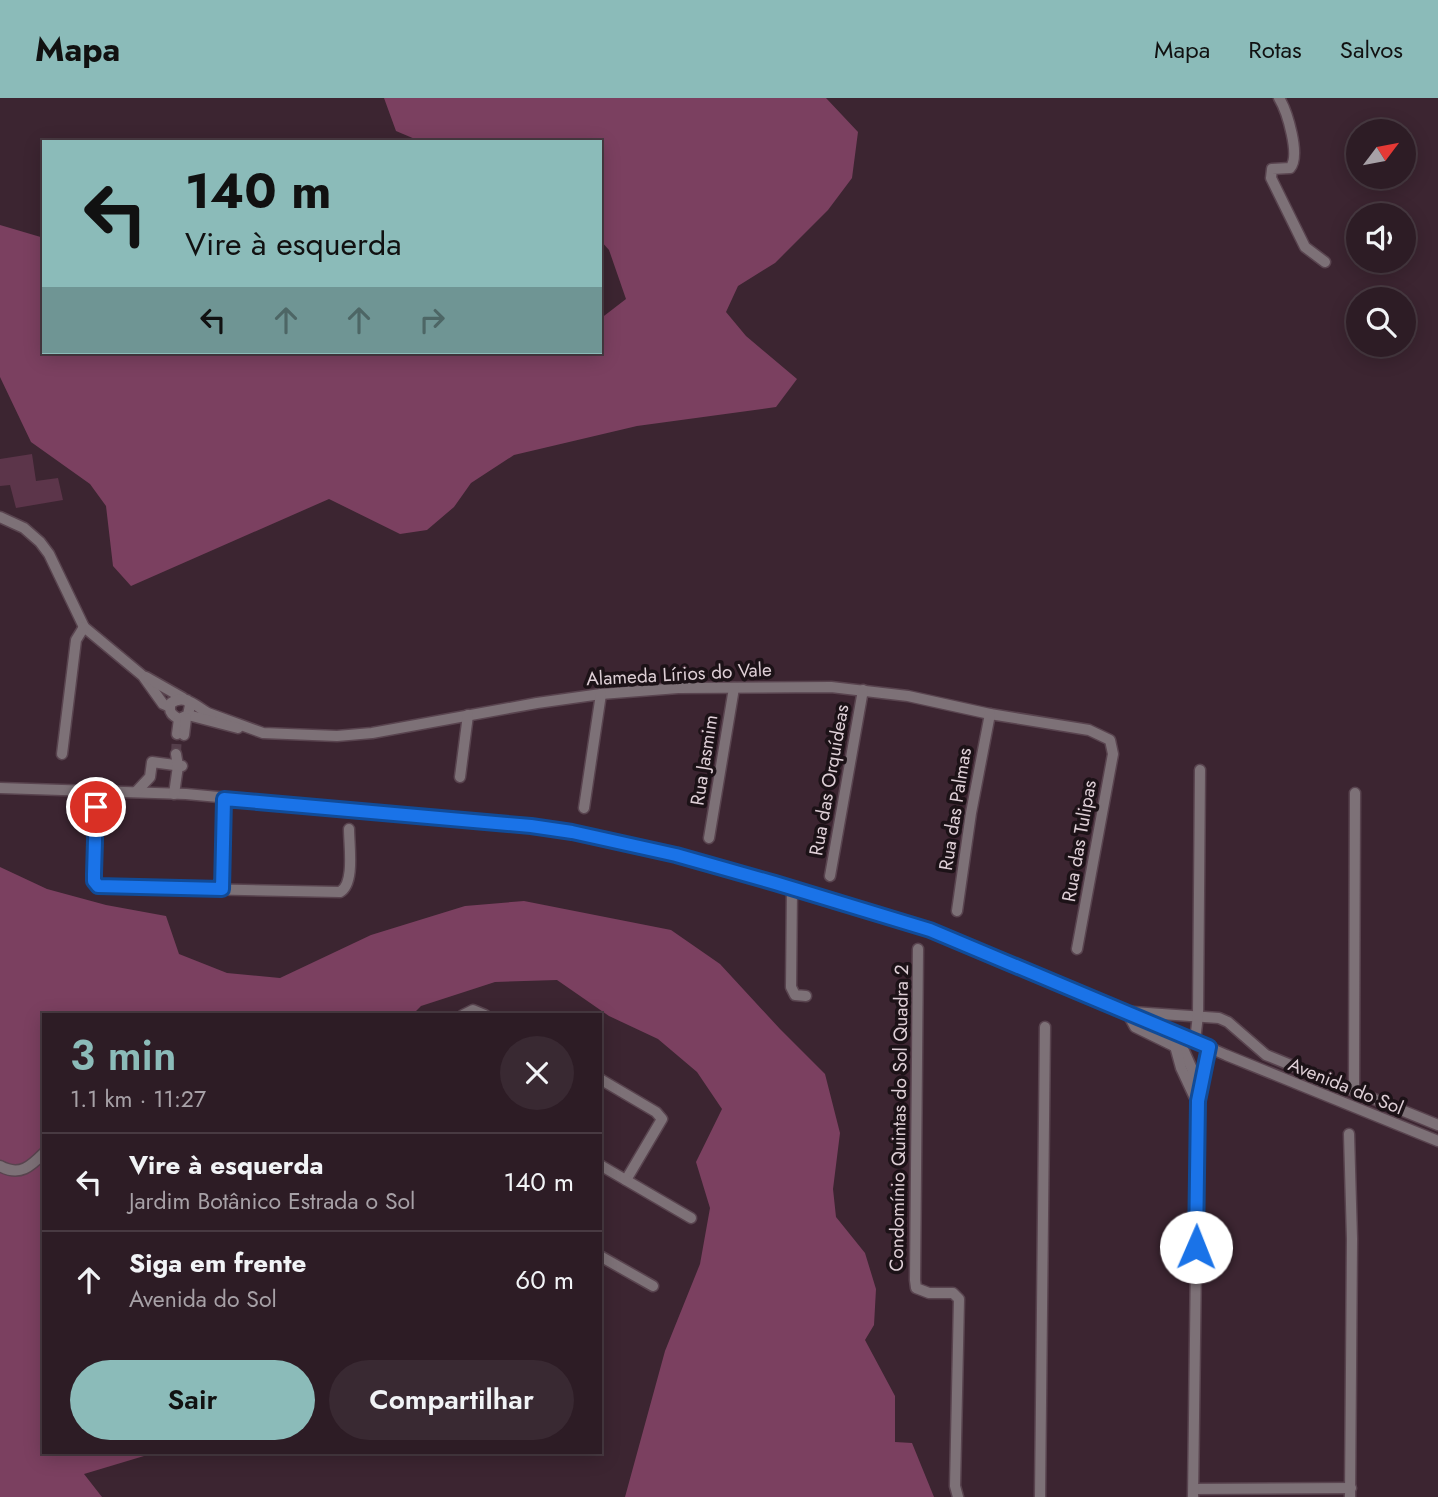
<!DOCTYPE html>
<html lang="pt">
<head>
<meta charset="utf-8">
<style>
	:root { --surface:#2d1c25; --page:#392932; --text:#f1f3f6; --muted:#a7a1a7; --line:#483a42; --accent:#8bbbb9 }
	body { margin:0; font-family:Jost,sans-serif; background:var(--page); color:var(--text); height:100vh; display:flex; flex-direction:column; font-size:26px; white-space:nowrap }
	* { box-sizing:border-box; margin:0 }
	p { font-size:23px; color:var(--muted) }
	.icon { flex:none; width:38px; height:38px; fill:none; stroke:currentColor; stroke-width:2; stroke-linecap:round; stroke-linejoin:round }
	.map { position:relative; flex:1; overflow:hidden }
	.sheet { position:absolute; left:42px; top:915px; width:560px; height:441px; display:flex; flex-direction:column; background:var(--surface); border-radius:0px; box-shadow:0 4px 18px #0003,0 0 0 2px var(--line) }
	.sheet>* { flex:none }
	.hud { position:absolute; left:42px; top:42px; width:560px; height:214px; border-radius:0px; box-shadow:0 4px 18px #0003,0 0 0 2px var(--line); background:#8bbbb9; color:#111; overflow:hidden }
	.needle { width:46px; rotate:58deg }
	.fabs { position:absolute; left:1346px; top:21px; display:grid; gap:14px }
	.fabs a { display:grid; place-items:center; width:70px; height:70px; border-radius:50%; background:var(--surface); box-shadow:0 4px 18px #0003,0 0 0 2px var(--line); font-size:35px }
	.pin { position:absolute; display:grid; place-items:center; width:60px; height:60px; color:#fff; margin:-30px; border:4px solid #fff; border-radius:50%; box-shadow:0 2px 7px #0007 }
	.me { position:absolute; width:77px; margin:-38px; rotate:1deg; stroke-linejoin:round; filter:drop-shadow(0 0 5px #0008) }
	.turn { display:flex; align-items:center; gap:24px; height:147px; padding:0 28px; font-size:32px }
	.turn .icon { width:91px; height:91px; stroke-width:2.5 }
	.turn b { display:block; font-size:49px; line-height:60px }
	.lanes { display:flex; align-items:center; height:66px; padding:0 28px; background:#0003; justify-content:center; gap:35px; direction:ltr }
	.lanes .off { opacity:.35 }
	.round { display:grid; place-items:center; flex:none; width:74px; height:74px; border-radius:37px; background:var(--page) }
	.overview { display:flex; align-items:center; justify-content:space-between; height:119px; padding:0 28px }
	h1 { font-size:42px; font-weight:600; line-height:52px; color:var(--accent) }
	.button { display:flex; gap:14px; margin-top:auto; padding:14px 28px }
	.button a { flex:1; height:80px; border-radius:42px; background:var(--accent); color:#111; font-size:28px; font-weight:600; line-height:80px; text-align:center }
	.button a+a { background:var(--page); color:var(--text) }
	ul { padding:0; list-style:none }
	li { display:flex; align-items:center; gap:21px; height:98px; padding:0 28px; border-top:2px solid var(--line) }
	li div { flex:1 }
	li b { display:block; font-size:26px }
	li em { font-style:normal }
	header { display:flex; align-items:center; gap:42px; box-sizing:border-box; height:98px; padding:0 35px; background:var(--accent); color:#111 }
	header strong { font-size:33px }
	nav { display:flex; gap:38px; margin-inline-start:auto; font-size:24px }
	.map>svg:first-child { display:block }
</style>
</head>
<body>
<header>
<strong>Mapa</strong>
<nav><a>Mapa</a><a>Rotas</a><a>Salvos</a></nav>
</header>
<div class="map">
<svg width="1438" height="1399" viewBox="0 0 1438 1399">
	<rect width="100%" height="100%" fill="#3c2531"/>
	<!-- green -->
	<polygon fill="#5c354a" points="32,356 36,383 58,380 63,402 16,410 10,387 0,388 0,361"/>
	<!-- forest -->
	<g fill="#7b4060">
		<polygon points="384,0 826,0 858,34 852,80 828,112 775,165 738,188 726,214 746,238 797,281 776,309 637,328 514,357 471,385 454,409 427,432 400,436 329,401 131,488 113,468 106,408 90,386 31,344 0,279 0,127 44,140 44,254 600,254 600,221 626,201 609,152 600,142 600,44 422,44 396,33"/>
		<polygon points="0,769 47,791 106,807 166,818 179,856 227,875 280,880 371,837 465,808 524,803 671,832 720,866 780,931 825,976 840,1035 833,1091 836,1119 865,1155 876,1191 874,1227 865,1242 895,1298 895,1344 912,1345 934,1399 625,1399 665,1253 700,1166 710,1110 696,1064 722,1011 697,974 658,941 609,918 557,882 495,884 421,908 412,917 44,917 44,1354 154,1355 84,1376 102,1399 0,1399"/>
	</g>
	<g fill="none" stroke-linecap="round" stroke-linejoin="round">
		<!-- minor-tunnel -->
		<polyline stroke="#543e4a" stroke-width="10" stroke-dasharray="10 5" stroke-linecap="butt" points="176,656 177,636"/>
		<defs>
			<g id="minor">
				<path d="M 1279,0 C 1287,13 1301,58 1290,70 L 1272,71 L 1271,80 L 1305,149 L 1325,164"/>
				<polyline points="0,419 24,430 40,444 49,456 84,529 143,578 163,606 170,609"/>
				<polyline points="146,579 183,600"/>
				<path d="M 187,602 L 190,607 L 188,617 L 179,621 C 171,617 168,613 171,605 C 184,595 196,608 208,615 L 263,635 L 337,638 L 372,635 L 537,605 L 601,596 L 678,590 L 831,589 L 908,598 L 990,616 L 1089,632 L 1110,642 L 1113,656 L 1077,851"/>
				<polyline points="188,617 238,630"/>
				<polyline points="177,636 179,621"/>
				<polyline points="184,637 186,620"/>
				<polyline points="62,656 76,542 84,529"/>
				<polyline points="460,679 468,617"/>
				<polyline points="0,690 186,696 507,726 572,734 642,749 746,776 930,832 1127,914 1226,957 1438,1043"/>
				<polyline points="136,694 150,679 152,664 182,668"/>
				<polyline points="174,696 178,668 176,656"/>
				<path d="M 96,709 L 94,783 L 96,787 L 104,789 L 340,794 C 355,786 349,748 349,731"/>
				<polyline points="584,710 601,596"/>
				<polyline points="709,740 734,590"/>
				<polyline points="830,778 863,592"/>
				<polyline points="792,790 791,889 795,897 806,898"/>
				<polyline points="222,791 224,701"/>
				<polyline points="957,813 971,715 990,616"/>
				<polyline points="918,851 915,1182 916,1190 929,1195 953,1195 959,1201 955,1388 958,1399"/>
				<polyline points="1127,914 1135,929 1184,953 1192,971 1196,994"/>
				<polyline points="1133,914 1219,920 1228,924 1266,957 1438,1027"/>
				<polyline points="463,917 473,912 485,917"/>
				<polyline points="1195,943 1198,917 1200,672"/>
				<polyline points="1175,948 1181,970 1194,998"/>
				<polyline points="600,981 656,1014 662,1021 626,1082"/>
				<polyline points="1354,992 1355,695"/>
				<polyline points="1349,1036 1352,1141 1350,1399"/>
				<polyline points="600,1067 691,1120"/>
				<path d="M 0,1068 C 20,1079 31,1068 44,1055"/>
				<polyline points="600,1158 653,1188"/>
				<polyline points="1194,1391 1351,1390"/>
				<polyline points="1040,1399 1045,929"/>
				<polyline points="1193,1399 1198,1004 1209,949"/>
			</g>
		</defs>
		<!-- minor casing -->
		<use href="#minor" stroke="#59444f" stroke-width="13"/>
		<!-- minor -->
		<use href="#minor" stroke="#7d7177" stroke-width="10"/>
	</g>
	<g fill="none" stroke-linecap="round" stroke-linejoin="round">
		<defs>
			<polyline id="route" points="96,709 94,776 94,783 98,788 222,791 224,701 531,728 572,734 676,757 775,785 930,832 1209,949 1198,1003 1196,1149"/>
		</defs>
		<!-- route casing -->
		<use href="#route" stroke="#114b97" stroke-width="18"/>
		<!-- route -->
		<use href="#route" stroke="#1a73e8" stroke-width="12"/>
	</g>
	<g text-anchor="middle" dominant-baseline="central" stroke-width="7" stroke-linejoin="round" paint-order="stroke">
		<!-- street labels -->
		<g font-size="19" fill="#decfd6" stroke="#1c1217">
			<text transform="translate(679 576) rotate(-3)">Alameda Lírios do Vale</text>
			<text transform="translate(704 662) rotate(-81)">Rua Jasmim</text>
			<text transform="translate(829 682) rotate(-80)">Rua das Orquídeas</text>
			<text transform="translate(955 711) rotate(-81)">Rua das Palmas</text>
			<text transform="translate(1079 743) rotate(-80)">Rua das Tulipas</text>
			<text transform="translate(1346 988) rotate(22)">Avenida do Sol</text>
			<text transform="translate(899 1020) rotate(-89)">Condomínio Quintas do Sol Quadra 2</text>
		</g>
	</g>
</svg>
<div class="fabs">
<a><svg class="needle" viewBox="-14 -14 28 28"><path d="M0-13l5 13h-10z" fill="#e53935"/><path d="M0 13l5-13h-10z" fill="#a7a1a7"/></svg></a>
<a><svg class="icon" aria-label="sound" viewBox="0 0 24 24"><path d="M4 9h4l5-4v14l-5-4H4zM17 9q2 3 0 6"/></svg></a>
<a><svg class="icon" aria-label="search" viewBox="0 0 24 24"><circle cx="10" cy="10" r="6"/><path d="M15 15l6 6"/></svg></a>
</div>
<div class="pin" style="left:96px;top:709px;background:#d93025"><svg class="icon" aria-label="arrive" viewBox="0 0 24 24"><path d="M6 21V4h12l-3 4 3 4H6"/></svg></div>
<svg class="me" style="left:1196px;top:1149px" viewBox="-20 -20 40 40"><circle r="19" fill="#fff"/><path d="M0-13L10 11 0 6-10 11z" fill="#1a73e8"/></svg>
<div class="hud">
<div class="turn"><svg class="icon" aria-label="left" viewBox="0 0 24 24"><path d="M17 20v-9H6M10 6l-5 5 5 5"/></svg><div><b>140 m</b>Vire à esquerda</div></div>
<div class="lanes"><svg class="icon" aria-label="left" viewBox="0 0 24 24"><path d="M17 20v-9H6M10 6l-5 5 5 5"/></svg><svg class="icon off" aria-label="ahead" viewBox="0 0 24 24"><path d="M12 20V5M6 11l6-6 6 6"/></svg><svg class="icon off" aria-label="ahead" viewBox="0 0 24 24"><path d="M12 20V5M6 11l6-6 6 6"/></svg><svg class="icon off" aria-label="right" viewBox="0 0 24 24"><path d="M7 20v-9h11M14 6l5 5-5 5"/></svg></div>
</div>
<section class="sheet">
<div class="overview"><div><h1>3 min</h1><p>1.1 km · 11:27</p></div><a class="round"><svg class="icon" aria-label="close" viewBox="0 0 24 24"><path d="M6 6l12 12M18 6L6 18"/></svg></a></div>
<ul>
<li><svg class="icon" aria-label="left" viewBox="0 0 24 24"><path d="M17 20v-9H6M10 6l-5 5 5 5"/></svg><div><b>Vire à esquerda</b><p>Jardim Botânico Estrada o Sol</p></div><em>140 m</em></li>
<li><svg class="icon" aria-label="ahead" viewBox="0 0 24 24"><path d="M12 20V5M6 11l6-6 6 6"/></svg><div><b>Siga em frente</b><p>Avenida do Sol</p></div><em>60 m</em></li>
</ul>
<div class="button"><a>Sair</a><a>Compartilhar</a></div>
</section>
</div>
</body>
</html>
